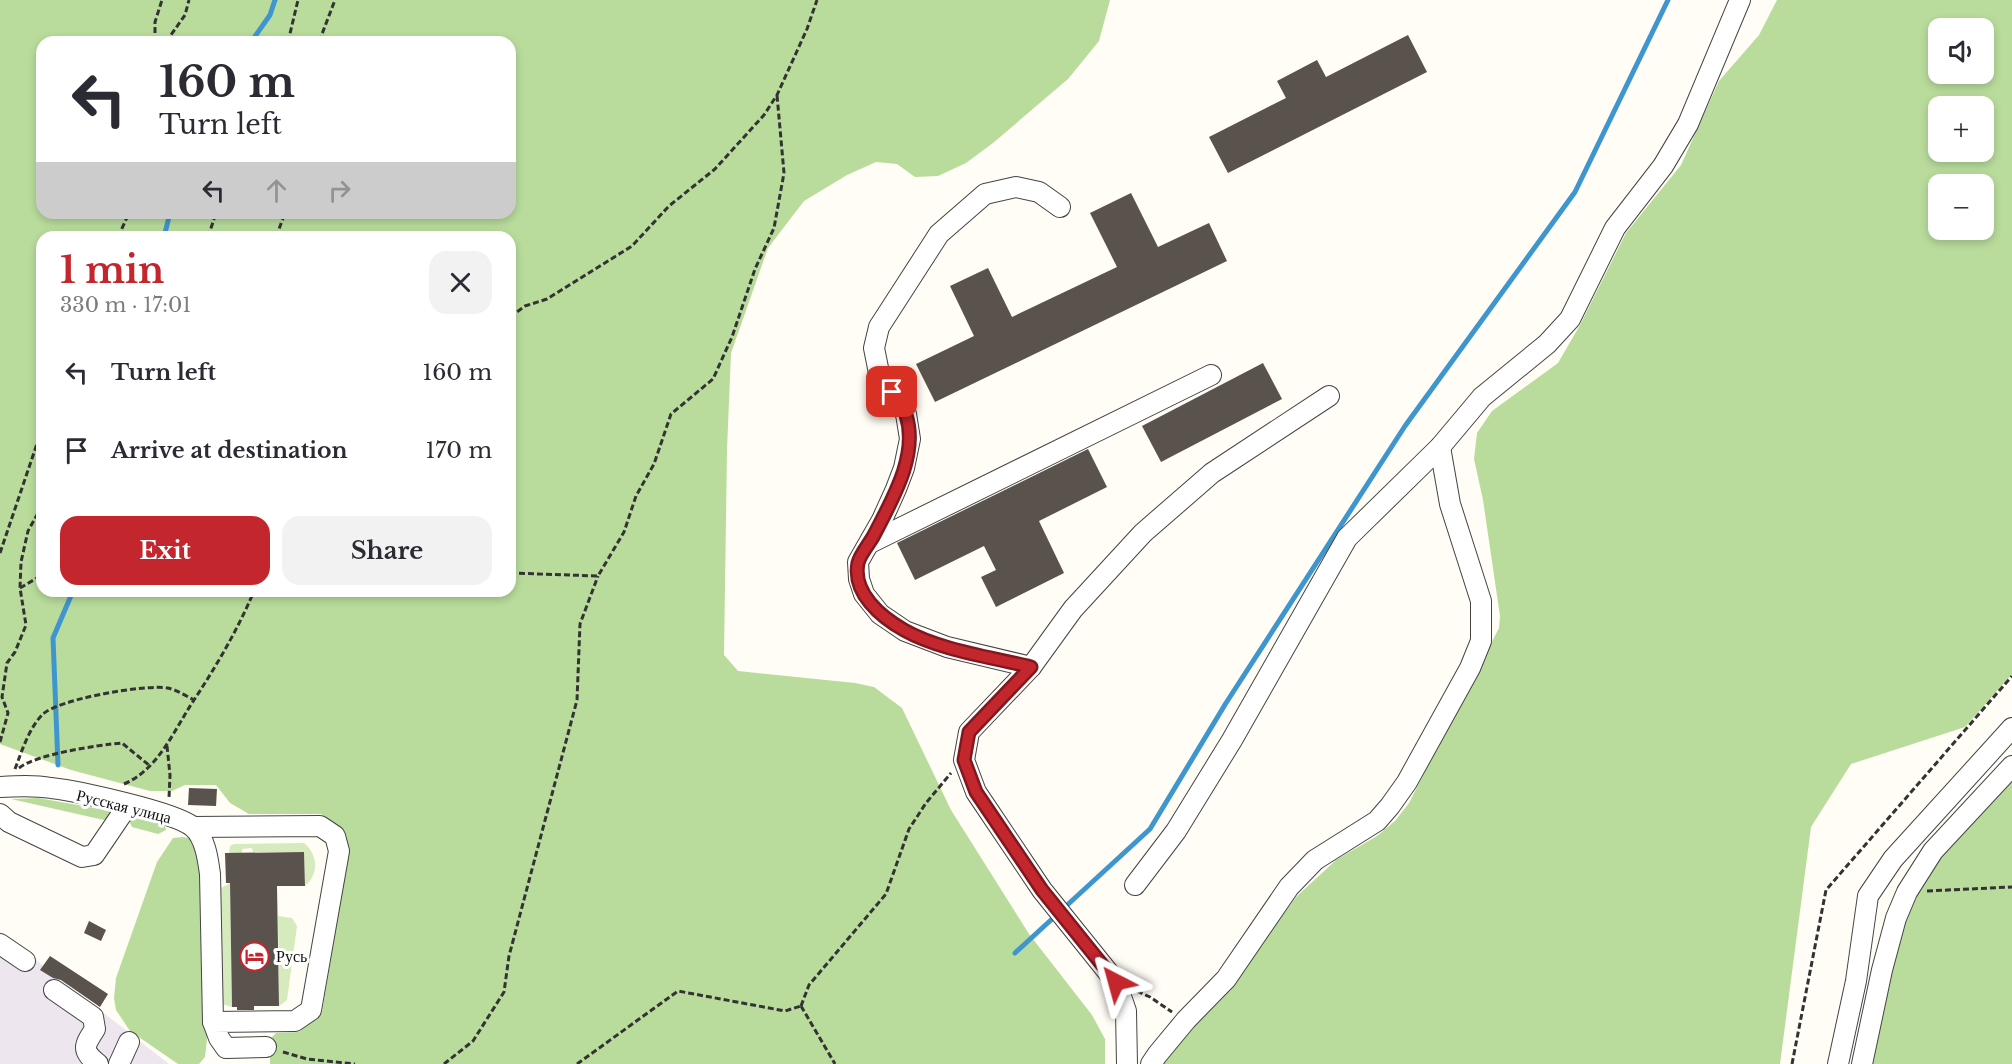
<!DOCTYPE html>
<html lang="en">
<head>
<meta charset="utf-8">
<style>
	:root { --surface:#fff; --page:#f2f2f3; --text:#2b2b33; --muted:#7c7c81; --accent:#c4262e }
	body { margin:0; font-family:"Libre Baskerville",serif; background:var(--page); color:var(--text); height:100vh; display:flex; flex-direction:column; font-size:22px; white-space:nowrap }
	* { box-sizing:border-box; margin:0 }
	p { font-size:20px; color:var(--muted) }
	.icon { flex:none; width:33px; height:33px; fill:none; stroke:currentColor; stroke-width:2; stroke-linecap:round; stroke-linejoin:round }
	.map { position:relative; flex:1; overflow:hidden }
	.side { position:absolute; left:36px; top:231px; width:480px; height:366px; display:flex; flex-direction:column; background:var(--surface); border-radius:18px; box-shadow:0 3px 9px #0003 }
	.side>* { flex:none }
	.top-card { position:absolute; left:36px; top:36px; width:480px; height:183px; border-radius:18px; box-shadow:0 3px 9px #0003; background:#fff; color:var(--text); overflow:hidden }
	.tools { position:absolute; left:1928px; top:18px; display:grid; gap:12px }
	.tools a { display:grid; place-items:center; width:66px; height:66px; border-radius:12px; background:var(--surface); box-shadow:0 3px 9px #0003; font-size:30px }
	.pin { position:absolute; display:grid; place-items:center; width:51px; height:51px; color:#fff; margin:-26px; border-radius:12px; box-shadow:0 3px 9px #0006 }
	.me { position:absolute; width:66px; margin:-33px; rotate:321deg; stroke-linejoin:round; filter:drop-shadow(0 0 4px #0008) }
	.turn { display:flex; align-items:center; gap:21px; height:126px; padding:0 24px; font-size:27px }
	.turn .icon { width:78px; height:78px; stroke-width:2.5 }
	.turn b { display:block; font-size:42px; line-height:51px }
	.lanes { display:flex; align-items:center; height:57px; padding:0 24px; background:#0003; justify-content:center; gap:30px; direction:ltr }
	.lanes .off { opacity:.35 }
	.round { display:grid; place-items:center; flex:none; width:63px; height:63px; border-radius:18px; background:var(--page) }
	.headline { display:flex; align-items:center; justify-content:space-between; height:102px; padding:0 24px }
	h1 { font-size:36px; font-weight:700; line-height:45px; color:var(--accent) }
	.action { display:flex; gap:12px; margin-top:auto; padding:12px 24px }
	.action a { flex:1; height:69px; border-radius:18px; background:var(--accent); color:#fff; font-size:24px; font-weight:700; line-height:69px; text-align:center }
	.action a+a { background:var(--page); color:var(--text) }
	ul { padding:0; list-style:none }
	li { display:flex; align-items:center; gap:18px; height:78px; padding:0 24px }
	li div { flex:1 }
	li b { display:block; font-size:22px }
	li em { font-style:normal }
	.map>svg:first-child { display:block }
</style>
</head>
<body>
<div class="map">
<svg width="2012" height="1064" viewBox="0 0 2012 1064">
	<rect width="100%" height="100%" fill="#fffdf5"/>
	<!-- industrial -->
	<polygon fill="#eee6ef" points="0,932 169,1064 0,1064"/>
	<!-- green -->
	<g fill="#d5ebbd">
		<path d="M 304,843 C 318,854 319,875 305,886 L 304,852 L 253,852 L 252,848 L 242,849 L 242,853 L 229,853 L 230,846 L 234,844 Z"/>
		<polygon points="230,883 232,1007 222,1004 216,896 221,888"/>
		<polygon points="278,916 292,918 297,926 287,1000 279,1006"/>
	</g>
	<!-- forest -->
	<g fill="#b9dc9c" fill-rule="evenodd">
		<path d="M 0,0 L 1110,0 L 1099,41 L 1068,79 L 993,143 L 966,163 L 938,176 L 915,177 L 897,164 L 876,162 L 847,175 L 804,201 L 768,248 L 731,353 L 727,450 L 724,655 L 738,671 L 855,683 L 874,687 L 902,708 L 951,810 L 1029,934 L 1092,1015 L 1105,1039 L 1105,1064 L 270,1064 L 270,1039 L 276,1033 L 299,1032 L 322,1013 L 349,849 L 343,829 L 321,814 L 249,814 L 230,803 L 216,785 L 185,785 L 172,791 L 150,791 L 71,770 L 0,744 ZM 42,42 L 510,42 L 510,213 L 42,213 ZM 42,237 L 510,237 L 510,591 L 42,591 Z"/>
		<path d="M 1777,0 L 2012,0 L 2012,674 L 1965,727 L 1851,764 L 1811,827 L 1780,1064 L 1162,1064 L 1190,1026 L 1236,979 L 1296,897 L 1336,860 L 1377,836 L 1395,821 L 1409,803 L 1499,628 L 1500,616 L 1483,500 L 1474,459 L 1477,433 L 1492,411 L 1558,363 L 1580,325 L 1626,233 L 1681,165 L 1719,81 L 1759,35 ZM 1938,28 L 1983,28 L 1983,74 L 1938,74 ZM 1938,106 L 1983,106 L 1983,152 L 1938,152 ZM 1938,184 L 1983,184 L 1983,230 L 1938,230 Z"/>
		<polygon points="2012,766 2012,1064 1867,1064 1900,920 1922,868"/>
		<polygon points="38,798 112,811 114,813 111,819 104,820 11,799"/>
		<polygon points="130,815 164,823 166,830 158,834 132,827 128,819"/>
		<polygon points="183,837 189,838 195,843 206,879 207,1039 205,1057 199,1064 178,1064 130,1031 116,1010 114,998 116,978 157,862 173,838"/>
	</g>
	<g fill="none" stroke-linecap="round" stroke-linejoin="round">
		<!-- stream -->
		<g stroke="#3f96cf" stroke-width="5">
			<polyline points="251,42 270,15 275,0"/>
			<polyline points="164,237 170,213"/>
			<polyline points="58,765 53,638 73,591"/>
			<polyline points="1015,953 1150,829 1226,703 1405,426 1575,192 1668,0"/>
		</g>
	</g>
	<!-- building -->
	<g fill="#5a524d">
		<polygon points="1408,35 1427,72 1228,173 1209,137 1286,98 1277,81 1317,60 1326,77"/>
		<polygon points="1131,193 1158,247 1209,223 1227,261 935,402 916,364 974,336 950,286 988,268 1012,317 1117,267 1090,213"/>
		<polygon points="1263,363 1282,399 1161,462 1142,426"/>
		<polygon points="1088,449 1107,487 1039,521 1064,573 996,607 981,577 996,570 984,546 915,580 897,543"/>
		<polygon points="189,788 217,789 216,806 188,805"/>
		<polygon points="304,852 305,886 277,886 279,1006 254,1006 254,1010 237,1010 237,1007 232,1007 230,883 226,883 225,853"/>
		<polygon points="89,921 106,930 101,941 84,933"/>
		<polygon points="50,956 108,994 100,1007 61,980 53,978 40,970"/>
	</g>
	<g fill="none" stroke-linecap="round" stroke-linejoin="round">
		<defs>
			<g id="minor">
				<polyline points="870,543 1211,375"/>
				<polyline points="1031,667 947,647 905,631 880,614 864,594 859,579 858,562 882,520 896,489 904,468 910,439 906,414 879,373 874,348 879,327 939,234 985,194 1016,187 1039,192 1060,207"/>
				<path d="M 0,787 C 17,786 34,785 51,788 C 77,791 175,812 193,827 C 205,837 208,859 210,874 L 213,1022"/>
				<polyline points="0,814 9,822 82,857 94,855 128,805"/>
				<polyline points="194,827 320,826 335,836 339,851 311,1010 295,1021 213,1022 219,1038 226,1048 266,1047"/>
				<polyline points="1135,885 1176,831 1232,740 1347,538 1440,447 1482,397 1547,344 1570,319 1615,228 1663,166 1688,124 1740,0"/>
				<polyline points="0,944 25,961"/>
				<path d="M 54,990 L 93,1017 L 95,1029 C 84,1046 81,1050 98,1064"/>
				<polyline points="119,1064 129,1042"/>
				<polyline points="1127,1064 1126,1011 1116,982 1042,890 976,792 964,760 969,732 1031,667 1073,609 1143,533 1212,473 1329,396"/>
				<polyline points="1151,1064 1157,1055 1186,1020 1226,979 1289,887 1315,860 1377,821 1390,806 1407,782 1470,668 1481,641 1481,601 1450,504 1440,447"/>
				<polyline points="1838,1064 1856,981 1868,896 1893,859 2012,728"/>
				<polyline points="1862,1064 1882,970 1896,918 1907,892 1933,851 2012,766"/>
			</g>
		</defs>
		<!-- minor casing -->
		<use href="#minor" stroke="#444" stroke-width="22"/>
		<!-- path -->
		<g stroke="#333" stroke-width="3" stroke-dasharray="6 3" stroke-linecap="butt">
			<polyline points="155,42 155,22 162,0"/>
			<polyline points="166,42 185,15 189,0"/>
			<polyline points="288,42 298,0"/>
			<polyline points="321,42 322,34 335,0"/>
			<polyline points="118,237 129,213"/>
			<polyline points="208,237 216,213"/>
			<polyline points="276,237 285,213"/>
			<polyline points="510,317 525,306 547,299 632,246 669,206 715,169 764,115 777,95 807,29 817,0"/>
			<polyline points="0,553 42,429"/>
			<polyline points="510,573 598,576 624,532 636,496 654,464 671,414 713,379 732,337 755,269 774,228 784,173 777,95"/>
			<polyline points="20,588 42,575"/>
			<polyline points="0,742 8,713 2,697 7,663 15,652 26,625 20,588 21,562 28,531 42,506"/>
			<polyline points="167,746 170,775 169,798"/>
			<path d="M 19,768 C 37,754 98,745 122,743 L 150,766"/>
			<path d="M 15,769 C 22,751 28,730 42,715 C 57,699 146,684 168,688 C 177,690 186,696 194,700"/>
			<path d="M 124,784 C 159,769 174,730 194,700 C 217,665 238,629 254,591"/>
			<polyline points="1927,891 2012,887"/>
			<polyline points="1137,991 1150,997 1172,1012"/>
			<polyline points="801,1006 809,985 886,894 909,829 926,803 951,773"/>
			<polyline points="801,1006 835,1064"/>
			<polyline points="283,1052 307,1059 355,1064"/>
			<polyline points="444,1064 473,1041 504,992 509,956 577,700 580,624 598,576"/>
			<polyline points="577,1064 678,991 785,1011 801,1006"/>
			<polyline points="1792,1064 1826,890 2012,676"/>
		</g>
		<!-- minor -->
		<use href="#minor" stroke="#fff" stroke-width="20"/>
	</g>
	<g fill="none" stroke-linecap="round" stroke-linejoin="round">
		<defs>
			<path id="route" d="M 892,392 C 897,399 904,407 906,415 C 919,455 892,500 874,535 C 870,543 860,554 858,563 C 852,593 881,617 904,630 C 939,650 991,657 1031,667 L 969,732 L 964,760 L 976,792 L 1042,890 L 1116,982"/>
		</defs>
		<!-- route casing -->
		<use href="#route" stroke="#7f191e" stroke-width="15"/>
		<!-- route -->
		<use href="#route" stroke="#c4262e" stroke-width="10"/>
	</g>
	<!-- icons -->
	<defs>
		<symbol id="hotel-ring" viewBox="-11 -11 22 22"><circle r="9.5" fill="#fff" stroke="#c4262e" stroke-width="1.5"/><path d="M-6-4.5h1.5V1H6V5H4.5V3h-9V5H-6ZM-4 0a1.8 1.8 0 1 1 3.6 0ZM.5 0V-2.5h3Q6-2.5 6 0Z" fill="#c4262e"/></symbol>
	</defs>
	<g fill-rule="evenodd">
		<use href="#hotel-ring" x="238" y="940" width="33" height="33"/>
	</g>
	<g text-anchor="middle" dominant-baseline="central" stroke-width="6" stroke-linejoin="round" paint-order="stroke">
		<!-- street labels -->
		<g font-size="16" fill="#111" stroke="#fff">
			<text transform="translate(124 806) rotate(14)">Русская улица</text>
		</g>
		<!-- poi labels -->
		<g font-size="16" fill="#111" stroke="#fff" text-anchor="start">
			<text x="276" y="956">Русь</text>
		</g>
	</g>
</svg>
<div class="tools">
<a><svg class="icon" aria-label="sound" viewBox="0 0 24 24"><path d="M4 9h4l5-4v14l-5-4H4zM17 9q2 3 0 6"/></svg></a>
<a>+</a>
<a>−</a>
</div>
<div class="pin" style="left:892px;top:392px;background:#d93025"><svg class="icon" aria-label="arrive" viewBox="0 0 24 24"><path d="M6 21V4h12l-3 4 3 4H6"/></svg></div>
<svg class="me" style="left:1116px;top:982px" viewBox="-20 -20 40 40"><path d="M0-17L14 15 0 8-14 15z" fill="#c4262e" stroke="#fff" stroke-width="4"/></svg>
<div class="top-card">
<div class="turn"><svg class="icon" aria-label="left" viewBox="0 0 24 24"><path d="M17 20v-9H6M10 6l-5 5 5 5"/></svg><div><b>160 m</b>Turn left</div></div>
<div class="lanes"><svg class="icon" aria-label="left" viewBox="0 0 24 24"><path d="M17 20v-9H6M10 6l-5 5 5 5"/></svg><svg class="icon off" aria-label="ahead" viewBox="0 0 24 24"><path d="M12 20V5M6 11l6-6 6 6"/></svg><svg class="icon off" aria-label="right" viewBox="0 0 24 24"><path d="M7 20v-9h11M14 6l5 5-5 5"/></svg></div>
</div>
<section class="side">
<div class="headline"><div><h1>1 min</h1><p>330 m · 17:01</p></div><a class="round"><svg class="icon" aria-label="close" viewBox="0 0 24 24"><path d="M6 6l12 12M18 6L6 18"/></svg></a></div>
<ul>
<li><svg class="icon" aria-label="left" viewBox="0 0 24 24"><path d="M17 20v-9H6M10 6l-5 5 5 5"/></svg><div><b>Turn left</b></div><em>160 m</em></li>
<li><svg class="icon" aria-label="arrive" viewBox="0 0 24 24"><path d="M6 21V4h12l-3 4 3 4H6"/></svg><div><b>Arrive at destination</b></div><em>170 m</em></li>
</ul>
<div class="action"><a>Exit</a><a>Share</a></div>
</section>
</div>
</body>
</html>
